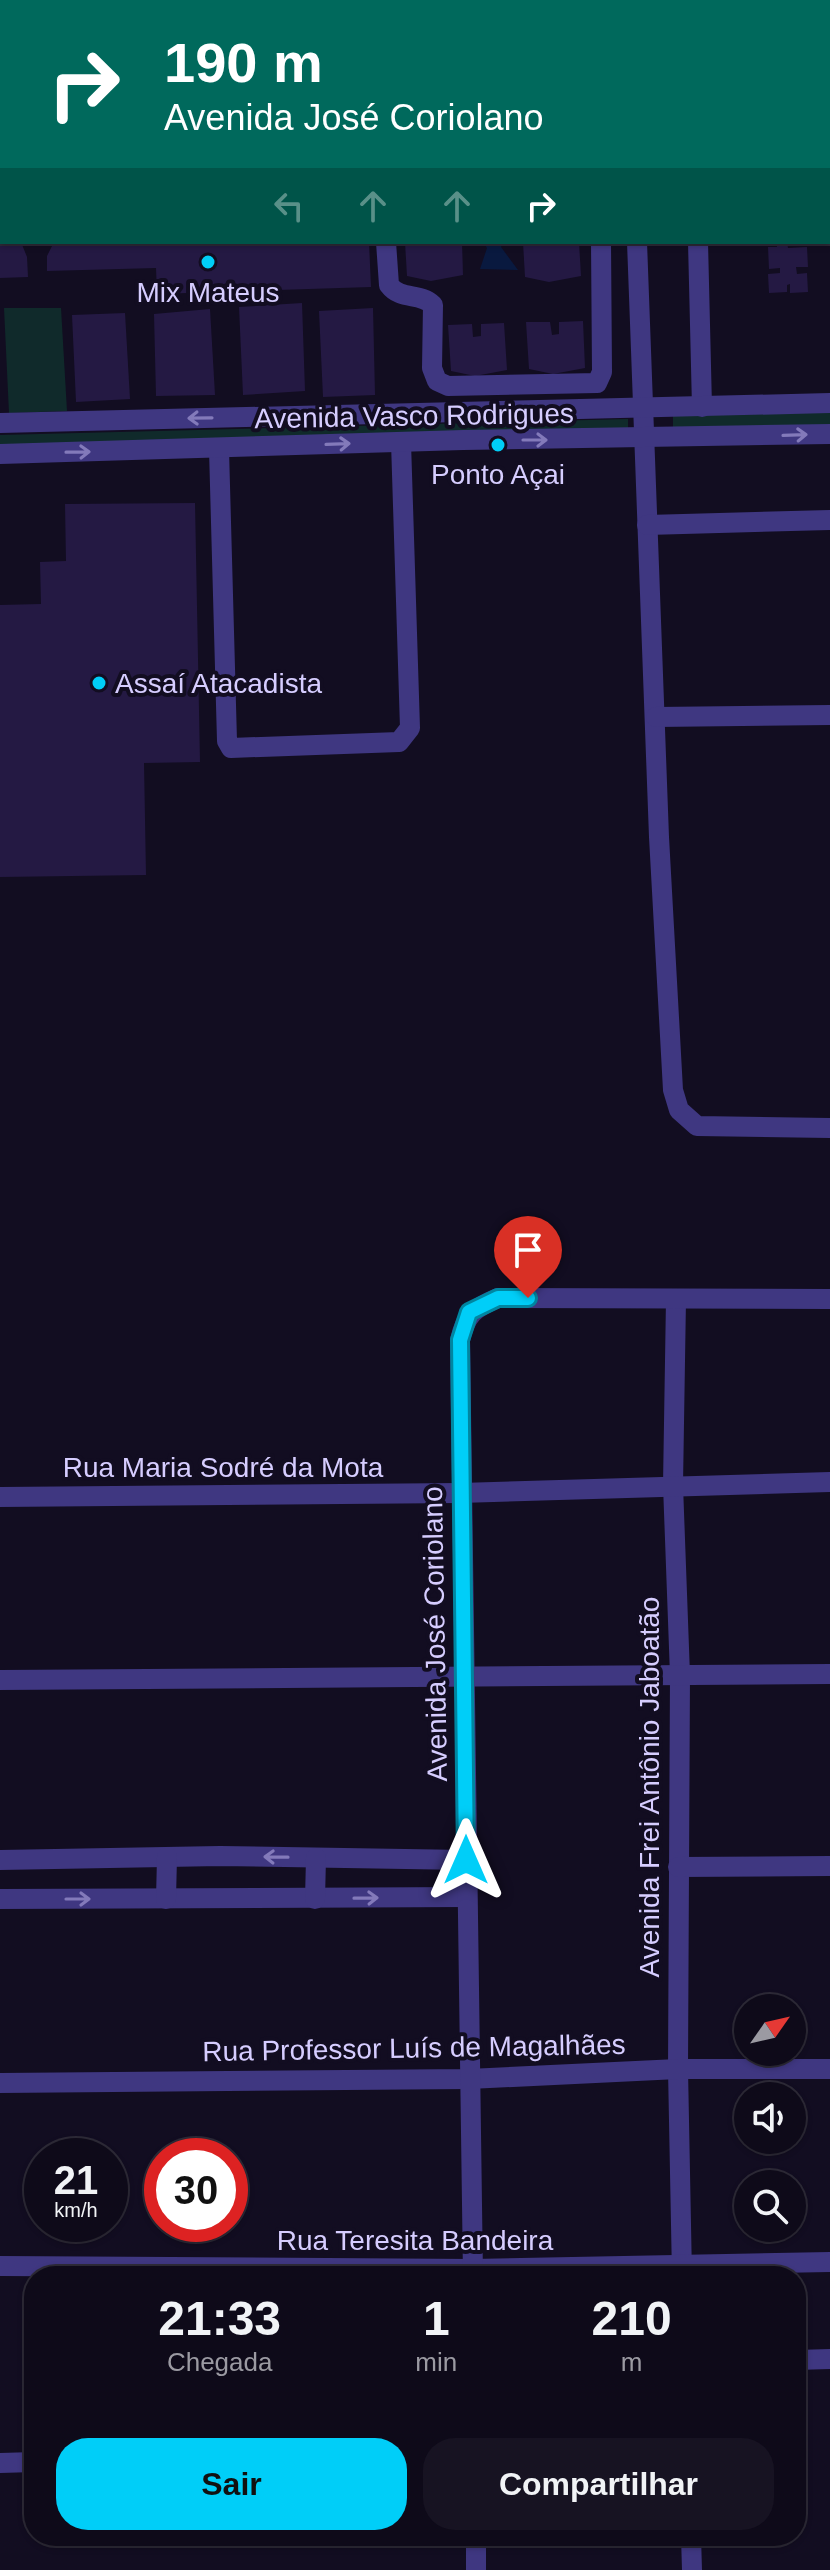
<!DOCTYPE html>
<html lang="pt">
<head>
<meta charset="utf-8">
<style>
	:root { --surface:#0e0a19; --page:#171322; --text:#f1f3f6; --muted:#9b9aa2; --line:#2e2b38; --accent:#00cef8 }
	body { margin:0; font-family:Arial,sans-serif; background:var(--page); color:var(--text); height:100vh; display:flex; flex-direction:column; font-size:30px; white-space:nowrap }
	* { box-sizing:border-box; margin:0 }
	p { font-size:26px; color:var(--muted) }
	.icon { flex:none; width:44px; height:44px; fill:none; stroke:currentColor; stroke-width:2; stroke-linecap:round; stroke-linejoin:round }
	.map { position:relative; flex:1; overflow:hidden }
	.sheet { position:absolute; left:24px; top:2266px; width:782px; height:280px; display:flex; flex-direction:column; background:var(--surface); border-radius:32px; box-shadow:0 2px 6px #0004,0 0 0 2px var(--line) }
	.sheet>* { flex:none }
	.top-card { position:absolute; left:0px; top:0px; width:830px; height:244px; box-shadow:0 2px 6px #0004,0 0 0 2px var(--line); background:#00695c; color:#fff; overflow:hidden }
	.needle { width:52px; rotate:56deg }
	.tools { position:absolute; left:734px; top:1994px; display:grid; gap:16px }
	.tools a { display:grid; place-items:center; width:72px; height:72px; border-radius:50%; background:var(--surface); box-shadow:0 2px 6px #0004,0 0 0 2px var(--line); font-size:40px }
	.speed { position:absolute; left:24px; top:2138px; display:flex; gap:16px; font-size:40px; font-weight:700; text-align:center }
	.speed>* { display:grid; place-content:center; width:104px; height:104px; border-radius:50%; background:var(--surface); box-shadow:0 2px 6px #0004,0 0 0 2px var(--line); line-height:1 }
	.speed small { font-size:20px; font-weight:400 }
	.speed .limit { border:12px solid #d22; background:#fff; color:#111 }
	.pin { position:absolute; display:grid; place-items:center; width:68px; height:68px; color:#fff; margin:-82px -34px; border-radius:50% 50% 50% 0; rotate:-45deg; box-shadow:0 0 8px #0007 }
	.pin .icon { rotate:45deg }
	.me { position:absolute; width:88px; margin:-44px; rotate:0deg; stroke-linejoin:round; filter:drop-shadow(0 0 6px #0008) }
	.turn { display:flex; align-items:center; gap:28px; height:168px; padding:0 32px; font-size:36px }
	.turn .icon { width:104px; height:104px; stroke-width:2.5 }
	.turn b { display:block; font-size:56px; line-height:68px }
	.lanes { display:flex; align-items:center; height:76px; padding:0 32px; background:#0003; justify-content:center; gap:40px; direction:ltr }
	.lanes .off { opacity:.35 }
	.eta { display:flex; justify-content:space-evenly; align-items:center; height:136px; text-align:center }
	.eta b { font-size:48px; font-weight:600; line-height:56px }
	.button { display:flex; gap:16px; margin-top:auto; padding:16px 32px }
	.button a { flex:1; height:92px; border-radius:32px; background:var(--accent); color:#111; font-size:32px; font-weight:600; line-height:92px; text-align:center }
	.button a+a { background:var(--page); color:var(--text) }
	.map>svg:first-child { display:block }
</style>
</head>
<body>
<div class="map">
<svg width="830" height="2570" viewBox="0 0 830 2570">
	<rect width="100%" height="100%" fill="#120d21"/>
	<!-- green -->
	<g fill="#102a2b">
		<polygon points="4,308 61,308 67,411 9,413"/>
		<polygon points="830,412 830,426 673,430 673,416"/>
		<polygon points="628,419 628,432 0,448 0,435"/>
	</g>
	<!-- water -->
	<polygon fill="#09193f" points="483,242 503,242 501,247 518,270 480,269 487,248"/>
	<!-- building -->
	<g fill="#241943">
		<polygon points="21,242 27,257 28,277 0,278 0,243"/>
		<polygon points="54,242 369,242 371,287 157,294 156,268 47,271 47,256"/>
		<polygon points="405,242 462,242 463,275 431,281 407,276"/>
		<polygon points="523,242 579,242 581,276 549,282 525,277"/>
		<polygon points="776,242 787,242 788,248 807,247 808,267 796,267 797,274 807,273 808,292 790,293 790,284 787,285 787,292 769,293 768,274 780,273 780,268 769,269 768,247 777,247"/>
		<polygon points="302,303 305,391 243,395 239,307"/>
		<polygon points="373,308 375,395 323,397 319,311"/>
		<polygon points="210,309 215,395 156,396 154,314"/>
		<polygon points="125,313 130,399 76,402 72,315"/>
		<polygon points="583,321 585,368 553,374 529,369 526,322 550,322 552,335 559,334 559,322"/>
		<polygon points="504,323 507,370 475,376 451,371 448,325 472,324 473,337 481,336 481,324"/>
		<polygon points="195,503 200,762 144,763 146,875 0,877 0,605 41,604 40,562 66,561 65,504"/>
	</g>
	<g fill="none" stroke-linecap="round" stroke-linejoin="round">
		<!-- minor -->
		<g stroke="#3f3781" stroke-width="20">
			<polyline points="446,0 446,2"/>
			<polyline points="539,0 539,2"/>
			<polyline points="632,0 632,2"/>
			<polyline points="828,114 830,71"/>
			<polyline points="0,166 2,166"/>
			<polyline points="828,179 830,181"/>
			<polyline points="0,222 2,222"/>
			<path d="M 386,242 L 389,285 C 401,301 420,292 433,305 L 432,368 L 437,381 L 448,386 L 597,383 L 602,372 L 601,242"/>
			<polyline points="637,242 659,837 673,1090 679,1110 697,1126 830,1128"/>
			<polyline points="698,242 702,407"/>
			<polyline points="0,423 830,403"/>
			<polyline points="219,449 227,741 231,748 399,742 410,728 401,442"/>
			<polyline points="0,454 463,440 830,434"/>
			<polyline points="647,525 830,520"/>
			<polyline points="656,717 830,715"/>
			<polyline points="676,1299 673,1485 680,1675 678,2069 682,2276"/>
			<polyline points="0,1497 460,1493 830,1482"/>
			<polyline points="0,1680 830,1674"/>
			<polyline points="0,1860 220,1856 466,1860"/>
			<polyline points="678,1867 830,1866"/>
			<polyline points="0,1899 467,1897"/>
			<polyline points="166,1899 167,1857"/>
			<polyline points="315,1899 316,1858"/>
			<polyline points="0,2083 469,2079 678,2069 830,2069"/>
			<polyline points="0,2266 473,2269 830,2262"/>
			<path d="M 473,2276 L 460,1340 C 466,1314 474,1308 498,1298 L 830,1299"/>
			<polyline points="796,2360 830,2359"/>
			<polyline points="0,2463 34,2462"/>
			<polyline points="476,2536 476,2570"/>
			<polyline points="691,2536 692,2570"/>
		</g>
	</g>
	<!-- one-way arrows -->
	<defs><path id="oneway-shaft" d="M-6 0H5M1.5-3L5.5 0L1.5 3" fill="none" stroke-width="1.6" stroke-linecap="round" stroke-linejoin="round" transform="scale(2)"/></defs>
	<g stroke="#837aba">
		<use href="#oneway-shaft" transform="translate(200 418) rotate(179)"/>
		<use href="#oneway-shaft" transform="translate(795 435) rotate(-2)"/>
		<use href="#oneway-shaft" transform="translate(535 440)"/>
		<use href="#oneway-shaft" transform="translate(338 444) rotate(-2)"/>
		<use href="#oneway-shaft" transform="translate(78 452) rotate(-1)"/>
		<use href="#oneway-shaft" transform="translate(276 1857) rotate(-179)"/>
		<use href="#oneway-shaft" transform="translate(366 1898) rotate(-1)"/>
		<use href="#oneway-shaft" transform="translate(78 1899)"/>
	</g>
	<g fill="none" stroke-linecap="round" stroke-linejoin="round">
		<defs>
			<polyline id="route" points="466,1860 460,1340 469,1312 498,1298 528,1298"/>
		</defs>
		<!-- route casing -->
		<use href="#route" stroke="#0086a1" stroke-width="20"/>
		<!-- route -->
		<use href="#route" stroke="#00cef8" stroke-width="14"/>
	</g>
	<!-- markers -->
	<g fill="#00cef8" stroke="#120d21" stroke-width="3">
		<circle cx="208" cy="262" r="8"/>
		<circle cx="498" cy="445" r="8"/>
		<circle cx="99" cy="683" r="8"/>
	</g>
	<g text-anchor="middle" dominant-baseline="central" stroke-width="8" stroke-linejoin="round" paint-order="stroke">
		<!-- poi labels -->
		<g font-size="28" fill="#d6cdff" stroke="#120d21">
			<text x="208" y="292">Mix Mateus</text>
			<text x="498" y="474">Ponto Açai</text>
			<text x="115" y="683" text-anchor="start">Assaí Atacadista</text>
		</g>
		<!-- street labels -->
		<g font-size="28" fill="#d6cdff" stroke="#120d21">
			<text transform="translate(414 416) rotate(-1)">Avenida Vasco Rodrigues</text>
			<text x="223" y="1467">Rua Maria Sodré da Mota</text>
			<text transform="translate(435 1634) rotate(-91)">Avenida José Coriolano</text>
			<text transform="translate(649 1787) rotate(-90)">Avenida Frei Antônio Jaboatão</text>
			<text transform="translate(414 2048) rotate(-1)">Rua Professor Luís de Magalhães</text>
			<text x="415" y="2240">Rua Teresita Bandeira</text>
		</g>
	</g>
</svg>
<div class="tools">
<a><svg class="needle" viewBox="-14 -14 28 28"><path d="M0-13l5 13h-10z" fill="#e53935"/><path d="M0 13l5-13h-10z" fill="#9b9aa2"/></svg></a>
<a><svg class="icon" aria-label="sound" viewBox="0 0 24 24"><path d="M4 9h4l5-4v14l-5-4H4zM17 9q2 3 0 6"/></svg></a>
<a><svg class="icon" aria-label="search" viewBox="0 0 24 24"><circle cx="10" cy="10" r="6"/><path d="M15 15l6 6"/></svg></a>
</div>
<div class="speed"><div>21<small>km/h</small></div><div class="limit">30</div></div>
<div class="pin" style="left:528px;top:1298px;background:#d93025"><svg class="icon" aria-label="arrive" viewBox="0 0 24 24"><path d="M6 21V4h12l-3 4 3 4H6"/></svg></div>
<svg class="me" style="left:466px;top:1860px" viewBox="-20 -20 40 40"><path d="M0-17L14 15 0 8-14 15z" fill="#00cef8" stroke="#fff" stroke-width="4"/></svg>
<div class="top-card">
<div class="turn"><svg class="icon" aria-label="right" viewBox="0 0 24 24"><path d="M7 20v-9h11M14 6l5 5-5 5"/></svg><div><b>190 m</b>Avenida José Coriolano</div></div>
<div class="lanes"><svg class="icon off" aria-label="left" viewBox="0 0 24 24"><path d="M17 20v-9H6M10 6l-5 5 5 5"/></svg><svg class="icon off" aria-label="ahead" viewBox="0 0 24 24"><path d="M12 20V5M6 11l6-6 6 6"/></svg><svg class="icon off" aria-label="ahead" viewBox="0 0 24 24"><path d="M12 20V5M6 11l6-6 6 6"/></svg><svg class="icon" aria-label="right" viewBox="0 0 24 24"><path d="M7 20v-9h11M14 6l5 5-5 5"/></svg></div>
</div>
<section class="sheet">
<div class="eta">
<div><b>21:33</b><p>Chegada</p></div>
<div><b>1</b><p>min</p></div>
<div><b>210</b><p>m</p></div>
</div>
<div class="button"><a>Sair</a><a>Compartilhar</a></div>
</section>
</div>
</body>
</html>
